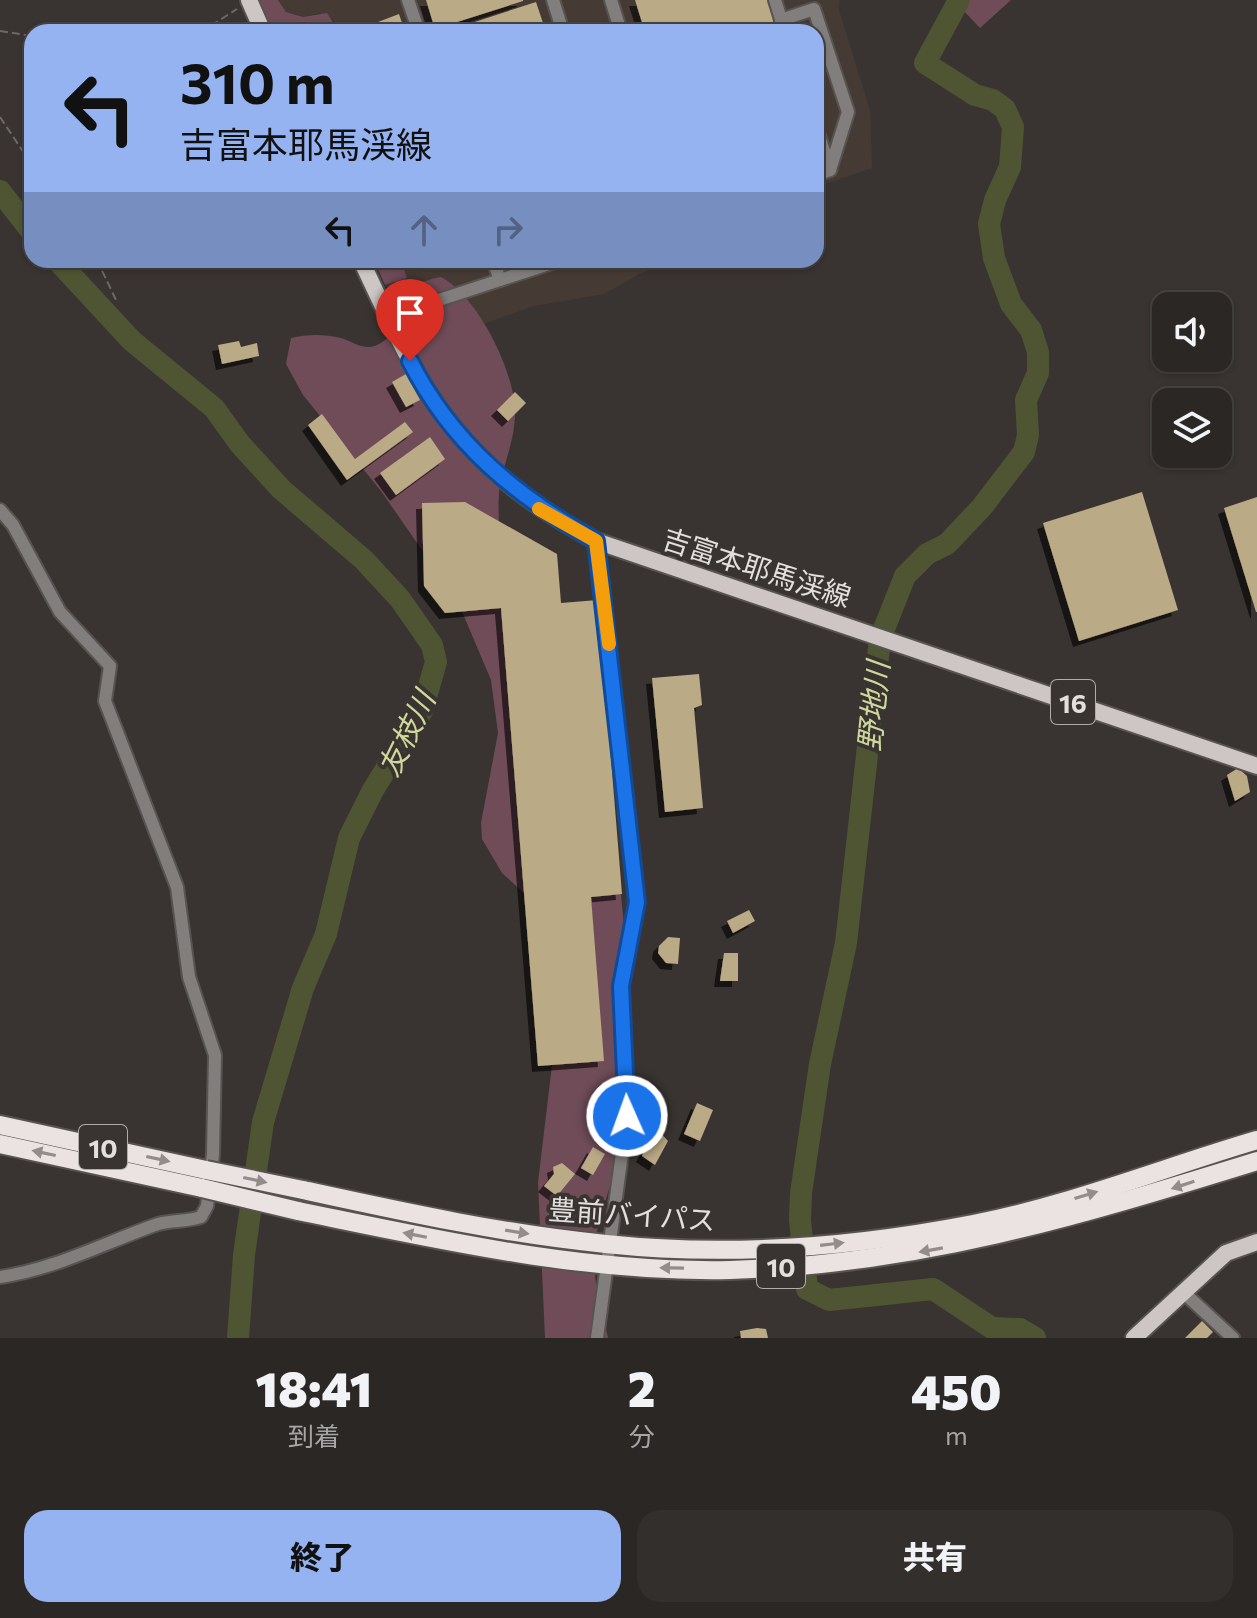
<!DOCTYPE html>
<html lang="ja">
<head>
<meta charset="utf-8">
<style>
	:root { --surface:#2b2725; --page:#332f2d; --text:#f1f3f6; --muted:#a6a5a7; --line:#474442; --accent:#95b2f1 }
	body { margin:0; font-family:Commissioner,"Noto Sans JP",sans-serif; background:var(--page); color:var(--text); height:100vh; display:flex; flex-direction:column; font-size:30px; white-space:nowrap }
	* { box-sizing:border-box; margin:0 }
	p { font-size:26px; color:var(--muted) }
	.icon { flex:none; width:44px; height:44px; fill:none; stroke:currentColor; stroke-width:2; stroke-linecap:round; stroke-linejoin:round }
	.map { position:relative; height:1338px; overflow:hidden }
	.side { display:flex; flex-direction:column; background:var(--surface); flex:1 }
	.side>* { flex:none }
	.hud { position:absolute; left:24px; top:24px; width:800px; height:244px; border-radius:24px; box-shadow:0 2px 6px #0004,0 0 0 2px var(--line); background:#95b2f1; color:#111; overflow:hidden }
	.tools { position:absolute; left:1152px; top:292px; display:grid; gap:16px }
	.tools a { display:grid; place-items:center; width:80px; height:80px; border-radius:16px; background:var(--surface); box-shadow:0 2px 6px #0004,0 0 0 2px var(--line); font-size:40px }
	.pin { position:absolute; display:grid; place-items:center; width:68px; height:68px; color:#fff; margin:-82px -34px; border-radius:50% 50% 50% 0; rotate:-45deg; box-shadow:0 0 8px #0007 }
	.pin .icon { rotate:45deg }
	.me { position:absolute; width:88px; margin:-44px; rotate:358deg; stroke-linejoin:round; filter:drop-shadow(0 0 6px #0008) }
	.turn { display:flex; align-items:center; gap:28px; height:168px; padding:0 24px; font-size:36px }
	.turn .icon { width:104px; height:104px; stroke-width:2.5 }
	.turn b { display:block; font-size:56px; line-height:68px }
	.lanes { display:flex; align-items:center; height:76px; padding:0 24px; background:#0003; justify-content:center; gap:40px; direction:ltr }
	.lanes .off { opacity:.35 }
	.eta { display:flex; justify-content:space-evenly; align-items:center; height:136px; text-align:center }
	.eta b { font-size:48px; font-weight:800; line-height:56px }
	.action { display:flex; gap:16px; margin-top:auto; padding:16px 24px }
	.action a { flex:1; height:92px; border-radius:24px; background:var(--accent); color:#111; font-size:32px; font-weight:800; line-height:92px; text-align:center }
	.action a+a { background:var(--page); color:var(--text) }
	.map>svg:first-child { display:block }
</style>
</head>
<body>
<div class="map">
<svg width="1257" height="1338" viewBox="0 0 1257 1338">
	<defs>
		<filter id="shadow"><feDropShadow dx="-6" dy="6" stdDeviation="0" flood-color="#0009"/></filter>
	</defs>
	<rect width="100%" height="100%" fill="#393431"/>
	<!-- built -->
	<g fill="#463b34">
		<polygon points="278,0 840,0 838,7 870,110 872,168 816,187 816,32 339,32 334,21 319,13 303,17 286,12"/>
		<polygon points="401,260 675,260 639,274 604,294 534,306 461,332 410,333 385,285 407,278"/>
	</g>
	<!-- green -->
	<g fill="#704c59">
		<polygon points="259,0 278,0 286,12 303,17 327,13 339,32 273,32"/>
		<polygon points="963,0 1011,0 980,28 961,8"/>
		<polygon points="374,260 401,260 407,278 385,285"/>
		<path d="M 441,277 C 477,296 513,368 515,409 C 516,435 506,457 501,481 C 497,497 499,515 499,531 L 614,825 L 625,935 L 627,1087 L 617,1161 L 592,1248 L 596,1284 L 608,1338 L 545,1338 L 538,1182 L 554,1049 L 526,895 L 502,873 L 482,839 L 481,823 L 498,733 L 491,680 L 458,602 L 381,491 L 303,395 L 286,364 L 291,338 C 307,334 324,334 341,338 C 354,342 364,351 377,345 C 413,330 381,287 441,277 Z"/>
	</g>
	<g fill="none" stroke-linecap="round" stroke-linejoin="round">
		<!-- river -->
		<g stroke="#4f5533" stroke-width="22">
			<polyline points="959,0 925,63 975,95 993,100 1005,109 1013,127 1010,167 995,200 989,224 994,258 1011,304 1031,330 1038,352 1038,373 1026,400 1028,435 1024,452 982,507 947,544 927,554 905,576 880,639 846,943 820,1064 801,1193 800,1220 807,1289 829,1300 933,1289 992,1328 1020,1329 1035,1338"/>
			<polyline points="0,191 32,232"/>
			<polyline points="57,260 132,341 214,408 240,444 281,489 364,560 400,599 432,645 436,662 422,711 373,790 349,838 326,934 303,988 263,1122 244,1255 238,1338"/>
		</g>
	</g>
	<!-- building -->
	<g fill="#bbaa86" filter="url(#shadow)">
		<polygon points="426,0 523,0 523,1 435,29"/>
		<polygon points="635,0 771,0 781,32 645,32"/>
		<polygon points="536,2 546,32 447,32 447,31"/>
		<polygon points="399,14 405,32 381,32 378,22"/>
		<polygon points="239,341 241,347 257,343 259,356 222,364 218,345"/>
		<polygon points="406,374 420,400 406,407 392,382"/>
		<polygon points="515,392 526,403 508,421 497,410"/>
		<polygon points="322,414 355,459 405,422 413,432 347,480 308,425"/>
		<polygon points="430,437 445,459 396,495 380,473"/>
		<polygon points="1142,492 1178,610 1079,641 1043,523"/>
		<polygon points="1257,497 1257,612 1256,612 1224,508"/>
		<polygon points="465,502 557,554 561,603 598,600 622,894 591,897 604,1061 538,1066 501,608 445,613 424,586 422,503"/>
		<polygon points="699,674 702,705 694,708 703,808 665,812 652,678"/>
		<polygon points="1238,768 1247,776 1250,792 1235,801 1227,775"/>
		<polygon points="749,910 755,921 733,933 727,921"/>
		<polygon points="668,937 680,938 678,964 666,963 658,953 659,946"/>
		<polygon points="724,953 738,953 738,981 720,981"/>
		<polygon points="697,1103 713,1110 700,1141 684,1134"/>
		<polygon points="660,1132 668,1141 655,1165 642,1156 653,1135"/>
		<polygon points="593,1147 605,1154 593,1175 581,1168"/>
		<polygon points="562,1163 575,1174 557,1196 544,1186 554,1174 553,1167"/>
		<polygon points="1202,1321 1213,1332 1207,1338 1185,1338"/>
		<polygon points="757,1328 766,1329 768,1338 741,1338 740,1331"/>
	</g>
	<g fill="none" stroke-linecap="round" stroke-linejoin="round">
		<defs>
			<g id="minor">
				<polyline points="408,0 419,32"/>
				<polyline points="553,0 563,32"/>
				<polyline points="611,0 621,32"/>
				<polyline points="775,0 785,32"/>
				<polyline points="781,20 814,9 848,112 830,170 816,175"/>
				<polyline points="816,126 830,170"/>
				<polyline points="493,260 500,280"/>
				<polyline points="387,317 561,260"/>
				<path d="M 0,510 L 13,525 L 60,612 L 110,666 L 105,701 L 177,887 L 189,977 L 215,1055 L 213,1154 L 207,1206 L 201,1217 C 186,1222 172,1220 158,1224 C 106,1242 56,1269 0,1277"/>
				<polyline points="596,541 637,902 621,986 627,1116 597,1338"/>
				<polyline points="1182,1291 1233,1338"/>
			</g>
			<g id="major">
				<polyline points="249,0 263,32"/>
				<path d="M 361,260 C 425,398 457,465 596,541 L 1257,766"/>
				<polyline points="1134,1338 1226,1253 1257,1242"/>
			</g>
			<g id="highway">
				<polyline points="0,1125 206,1170"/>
				<polyline points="0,1144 202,1188"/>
				<path d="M 303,1190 C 404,1212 504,1234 606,1244 C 728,1257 854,1247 973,1224 C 1071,1205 1162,1168 1257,1140"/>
				<path d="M 298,1211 C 440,1240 584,1273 730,1270 C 918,1265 1079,1216 1257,1161"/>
			</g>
		</defs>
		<!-- minor casing -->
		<use href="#minor" stroke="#575350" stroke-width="16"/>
		<!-- major casing -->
		<use href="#major" stroke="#575350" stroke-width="20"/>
		<!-- highway casing -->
		<use href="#highway" stroke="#575350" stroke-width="22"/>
		<!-- path -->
		<g stroke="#6c6865" stroke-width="2" stroke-dasharray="8 4" stroke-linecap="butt">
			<polyline points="0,31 32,36"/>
			<polyline points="201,32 237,9"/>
			<polyline points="0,117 32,165"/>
			<polyline points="97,260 116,300"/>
		</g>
		<!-- minor -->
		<use href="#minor" stroke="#817e7d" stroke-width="12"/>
		<!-- major -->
		<use href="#major" stroke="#cdc6c5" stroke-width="16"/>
		<!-- highway -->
		<use href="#highway" stroke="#ebe3e2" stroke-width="18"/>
		<defs>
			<g id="highway-bridge">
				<polyline points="206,1170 303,1190"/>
				<polyline points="202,1188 298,1211"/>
			</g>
		</defs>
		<!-- highway-bridge casing -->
		<use href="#highway-bridge" stroke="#575350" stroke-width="22" stroke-linecap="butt"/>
		<!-- highway-bridge -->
		<use href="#highway-bridge" stroke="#ebe3e2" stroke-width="18"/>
	</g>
	<!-- one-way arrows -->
	<defs><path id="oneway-solid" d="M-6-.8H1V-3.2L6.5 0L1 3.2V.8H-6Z" transform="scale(2)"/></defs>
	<g fill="#928c8a">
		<use href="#oneway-solid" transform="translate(44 1153) rotate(-168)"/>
		<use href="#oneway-solid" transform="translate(158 1159) rotate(12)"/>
		<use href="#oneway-solid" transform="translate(255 1180) rotate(12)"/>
		<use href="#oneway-solid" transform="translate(1183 1185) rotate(162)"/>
		<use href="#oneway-solid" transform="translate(1086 1195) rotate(-17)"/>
		<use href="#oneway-solid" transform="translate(517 1232) rotate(9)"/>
		<use href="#oneway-solid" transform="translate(415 1235) rotate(-169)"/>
		<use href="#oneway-solid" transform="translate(832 1244) rotate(-7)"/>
		<use href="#oneway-solid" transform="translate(931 1250) rotate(170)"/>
		<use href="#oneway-solid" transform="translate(672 1268) rotate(-179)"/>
	</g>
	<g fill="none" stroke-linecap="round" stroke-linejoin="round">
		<defs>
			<path id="route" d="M 410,361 C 452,444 516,496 596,541 L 637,902 L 621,986 L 627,1116"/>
		</defs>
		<!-- route casing -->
		<use href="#route" stroke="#114b97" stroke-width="20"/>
		<!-- route -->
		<use href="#route" stroke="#1a73e8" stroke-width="14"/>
		<!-- slow -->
		<polyline stroke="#f59e0b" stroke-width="14" points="539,509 596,541 609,644"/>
	</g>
	<g text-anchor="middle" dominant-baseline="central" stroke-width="8" stroke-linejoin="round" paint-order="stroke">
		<!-- shield labels -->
		<g fill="#393431" stroke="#afaca9" stroke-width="2">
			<rect x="1051" y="680" width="44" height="44" rx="6"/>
			<rect x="79" y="1125" width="48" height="44" rx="6"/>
			<rect x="757" y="1244" width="48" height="44" rx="6"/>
		</g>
		<g font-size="26" font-weight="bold" fill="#e2dfdd">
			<text x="1073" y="702">16</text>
			<text x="103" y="1147">10</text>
			<text x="781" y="1266">10</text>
		</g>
		<!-- street labels -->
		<g font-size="28" fill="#e2dfdd" stroke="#393431">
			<text transform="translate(757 567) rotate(18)">吉富本耶馬渓線</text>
			<text transform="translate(632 1214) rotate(4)">豊前バイパス</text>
		</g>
		<!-- water labels -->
		<g font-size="30" font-style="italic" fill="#cdd89a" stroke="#393431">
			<text transform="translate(872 706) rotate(-84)">野地川</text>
			<text transform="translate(405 733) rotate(-64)">友枝川</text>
		</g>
	</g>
</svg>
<div class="tools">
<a><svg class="icon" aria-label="sound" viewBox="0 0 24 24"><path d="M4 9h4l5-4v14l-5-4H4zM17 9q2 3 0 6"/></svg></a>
<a><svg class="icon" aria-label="layers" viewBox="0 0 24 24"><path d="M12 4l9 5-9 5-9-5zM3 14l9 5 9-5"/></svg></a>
</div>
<div class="pin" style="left:410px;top:361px;background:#d93025"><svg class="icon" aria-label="arrive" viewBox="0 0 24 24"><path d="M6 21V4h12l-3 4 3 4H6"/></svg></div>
<svg class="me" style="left:627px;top:1116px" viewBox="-20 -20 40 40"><circle r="17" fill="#1a73e8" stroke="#fff" stroke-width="3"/><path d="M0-11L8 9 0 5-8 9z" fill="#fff"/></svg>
<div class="hud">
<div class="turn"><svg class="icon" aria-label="left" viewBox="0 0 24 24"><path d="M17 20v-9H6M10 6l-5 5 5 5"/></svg><div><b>310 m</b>吉富本耶馬渓線</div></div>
<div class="lanes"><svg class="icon" aria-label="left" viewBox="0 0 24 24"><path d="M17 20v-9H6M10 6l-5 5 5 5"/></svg><svg class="icon off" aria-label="ahead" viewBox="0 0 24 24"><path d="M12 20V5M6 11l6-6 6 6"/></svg><svg class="icon off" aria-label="right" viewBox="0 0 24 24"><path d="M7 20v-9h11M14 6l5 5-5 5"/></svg></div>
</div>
</div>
<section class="side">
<div class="eta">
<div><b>18:41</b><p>到着</p></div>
<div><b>2</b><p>分</p></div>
<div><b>450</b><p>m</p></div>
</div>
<div class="action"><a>終了</a><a>共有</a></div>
</section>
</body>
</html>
